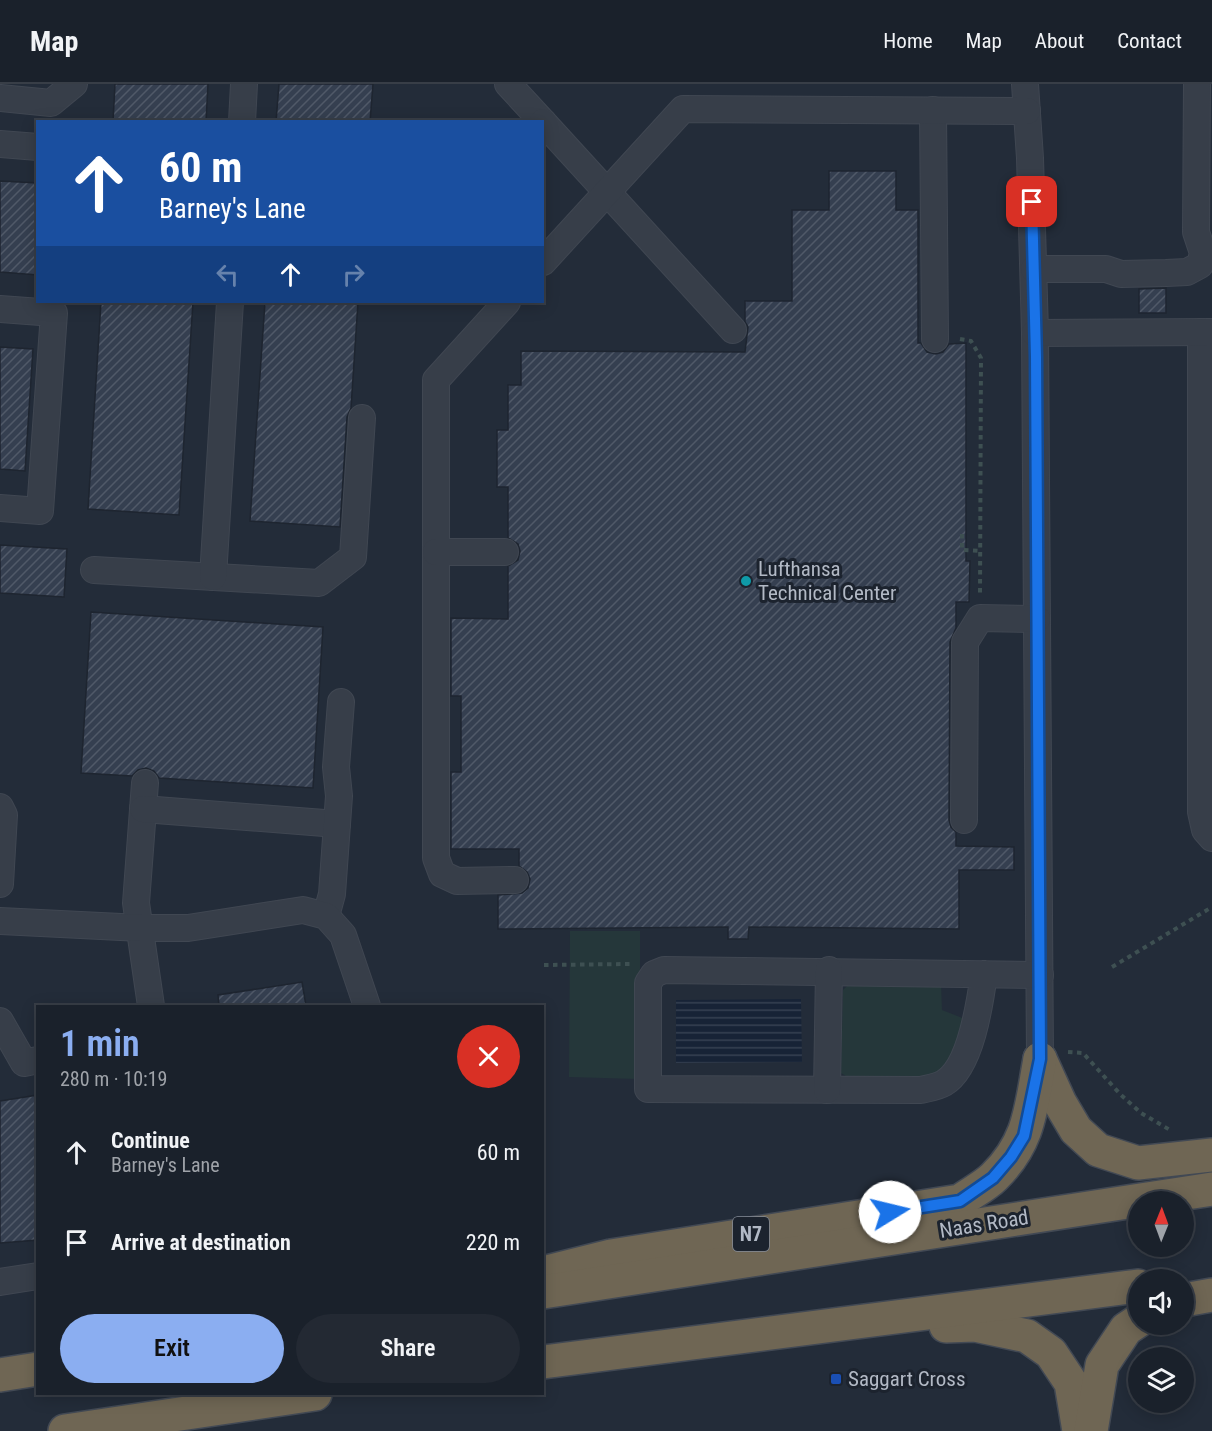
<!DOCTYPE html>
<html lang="en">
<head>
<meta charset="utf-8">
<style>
	:root { --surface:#1a212b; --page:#232933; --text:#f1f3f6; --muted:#9fa3a9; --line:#383e47; --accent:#8baef1 }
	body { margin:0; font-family:"Roboto Condensed",sans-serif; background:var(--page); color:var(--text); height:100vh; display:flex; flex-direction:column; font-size:22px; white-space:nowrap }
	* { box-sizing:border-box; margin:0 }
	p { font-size:20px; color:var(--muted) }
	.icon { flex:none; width:33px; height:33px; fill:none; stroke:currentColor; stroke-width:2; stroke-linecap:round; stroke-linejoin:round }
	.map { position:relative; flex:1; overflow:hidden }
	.drawer { position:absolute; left:36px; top:921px; width:508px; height:390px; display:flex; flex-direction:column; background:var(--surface); border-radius:0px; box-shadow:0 3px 15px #0003,0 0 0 2px var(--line) }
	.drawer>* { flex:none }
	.guide { position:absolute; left:36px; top:36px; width:508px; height:183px; border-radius:0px; box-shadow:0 3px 15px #0003,0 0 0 2px var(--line); background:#1a4fa0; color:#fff; overflow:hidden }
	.needle { width:39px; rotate:1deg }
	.fabs { position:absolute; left:1128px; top:1107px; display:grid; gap:12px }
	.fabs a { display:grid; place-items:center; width:66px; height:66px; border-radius:50%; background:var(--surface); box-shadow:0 3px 15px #0003,0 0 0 2px var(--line); font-size:30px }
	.pin { position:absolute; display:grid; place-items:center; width:51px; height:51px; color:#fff; margin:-26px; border-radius:12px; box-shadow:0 3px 9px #0006 }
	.me { position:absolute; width:66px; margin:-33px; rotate:81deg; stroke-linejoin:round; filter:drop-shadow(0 0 4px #0008) }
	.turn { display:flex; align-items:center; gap:21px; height:126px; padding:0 24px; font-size:27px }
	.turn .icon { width:78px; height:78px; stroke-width:2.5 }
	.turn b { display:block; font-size:42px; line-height:51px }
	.lanes { display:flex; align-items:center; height:57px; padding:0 24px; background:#0003; justify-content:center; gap:30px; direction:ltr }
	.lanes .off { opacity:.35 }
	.round { display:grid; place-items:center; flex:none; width:63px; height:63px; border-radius:32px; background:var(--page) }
	.overview { display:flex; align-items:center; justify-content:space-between; height:102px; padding:0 24px }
	h1 { font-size:36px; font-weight:600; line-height:45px; color:var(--accent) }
	.primary-button { display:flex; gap:12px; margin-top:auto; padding:12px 24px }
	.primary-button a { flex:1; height:69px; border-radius:36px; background:var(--accent); color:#111; font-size:24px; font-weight:600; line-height:69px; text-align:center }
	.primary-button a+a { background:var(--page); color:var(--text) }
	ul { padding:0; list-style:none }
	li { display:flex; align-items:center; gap:18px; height:90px; padding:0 24px }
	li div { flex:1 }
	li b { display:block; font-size:22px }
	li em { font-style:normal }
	header { display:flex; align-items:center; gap:36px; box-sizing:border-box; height:84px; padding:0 30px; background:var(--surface); border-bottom:2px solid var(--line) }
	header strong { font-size:28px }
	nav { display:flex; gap:33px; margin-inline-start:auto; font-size:21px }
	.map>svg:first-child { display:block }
</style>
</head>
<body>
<header>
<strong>Map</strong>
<nav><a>Home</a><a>Map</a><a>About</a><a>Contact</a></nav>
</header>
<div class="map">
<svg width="1212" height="1347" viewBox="0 0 1212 1347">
	<defs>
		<pattern id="water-rules" width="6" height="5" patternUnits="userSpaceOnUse" patternTransform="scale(1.5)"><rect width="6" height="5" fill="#172336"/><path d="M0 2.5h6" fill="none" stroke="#364152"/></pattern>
		<pattern id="building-hatch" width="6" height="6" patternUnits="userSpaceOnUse" patternTransform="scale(1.5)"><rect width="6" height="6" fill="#353f50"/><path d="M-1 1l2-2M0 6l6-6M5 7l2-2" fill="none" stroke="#505968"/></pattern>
	</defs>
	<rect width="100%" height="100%" fill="#232c39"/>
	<!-- grass -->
	<g fill="#25373a">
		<polygon points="570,847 640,847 640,982 637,995 569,993"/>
		<path d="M 851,898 L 941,899 L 942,926 L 965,935 C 962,946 960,961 954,971 C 935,1006 882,995 849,994 L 841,989 L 843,906 Z"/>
	</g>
	<!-- water -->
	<polygon fill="url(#water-rules)" points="801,915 802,978 676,979 676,916"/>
	<!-- building -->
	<g fill="url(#building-hatch)" stroke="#1e2530" stroke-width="1.5">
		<polygon points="115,0 208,0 206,38 113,38"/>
		<polygon points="279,0 373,0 370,38 276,38"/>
		<polygon points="829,87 896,87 896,126 918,126 918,259 921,259 927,268 936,270 943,268 949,260 966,259 966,477 970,477 969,518 956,518 956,544 950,558 949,736 951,743 956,748 956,762 1014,763 1014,786 959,786 959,845 749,843 748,855 728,855 728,843 498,845 498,811 522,809 528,804 530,795 527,788 519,782 519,765 451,765 451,688 461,688 461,612 451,612 451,534 508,535 508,482 518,476 520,467 518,460 508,454 508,403 497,403 497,346 508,346 508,301 521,301 521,267 745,268 748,243 745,238 745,217 792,217 792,126 829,126"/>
		<polygon points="0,97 38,99 38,191 0,188"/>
		<polygon points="1166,204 1166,229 1139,229 1139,205"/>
		<polygon points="101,218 193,218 179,431 88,425"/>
		<polygon points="265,218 358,218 351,324 347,333 340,443 250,437"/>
		<polygon points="0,263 33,265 25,387 0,385"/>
		<polygon points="0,461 67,465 64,513 0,509"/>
		<polygon points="91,528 323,543 313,704 159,694 154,687 146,684 138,686 132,692 81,689"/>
		<polygon points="302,898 306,922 219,922 218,911"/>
		<polygon points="38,1011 38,1156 0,1159 0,1017"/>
	</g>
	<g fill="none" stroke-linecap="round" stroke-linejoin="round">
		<defs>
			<g id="minor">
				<polyline points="508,0 543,38"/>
				<polyline points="1025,0 1030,74 1035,249 1040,975"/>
				<polyline points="0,14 51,19 74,0"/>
				<polyline points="933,26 935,255"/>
				<polyline points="242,38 244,0"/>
				<polyline points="543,38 733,246"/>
				<polyline points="0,60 38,63"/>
				<polyline points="543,178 683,25 1027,27"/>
				<polyline points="1034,185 1106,185 1121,190 1166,189 1187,188 1200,181 1203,169 1196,148 1197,0"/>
				<polyline points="507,218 436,296 436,774 442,790 457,797 515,796"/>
				<polyline points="0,225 54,229 40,427 0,424"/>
				<polyline points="1201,248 1201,728 1205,746 1212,754"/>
				<polyline points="1035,249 1212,248"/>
				<polyline points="436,468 505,468"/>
				<polyline points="94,486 319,499 353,473 362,334"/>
				<polyline points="213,493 230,218"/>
				<polyline points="145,699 136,819 151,922"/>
				<polyline points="0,723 4,731 0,800"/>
				<polyline points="143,725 337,740"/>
				<polyline points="964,736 965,558 980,534 1037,535"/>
				<polyline points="326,832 332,810 339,712 336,683 341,618"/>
				<polyline points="0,837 141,844 188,844 303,826 326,832 343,851 367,922"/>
				<path d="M 984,890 C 980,919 971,983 944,999 C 937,1003 929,1004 921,1006 L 648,1005 L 648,899 L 654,890 L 664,886 L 1040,891"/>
				<polyline points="0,937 24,979 38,976"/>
				<polyline points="827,1006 829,886"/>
				<polyline points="0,1198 38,1192"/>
			</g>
			<g id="highway">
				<polyline points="1040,975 1060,1019 1076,1046 1098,1066 1138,1079 1212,1071"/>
				<path d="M 543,1189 L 611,1172 L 960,1117 C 971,1109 985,1102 994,1093 C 1031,1057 1031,1022 1040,975"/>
				<polyline points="543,1208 1212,1105"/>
				<polyline points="1184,1216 1212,1211"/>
				<polyline points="946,1242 975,1241 1027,1252 1051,1269 1071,1299 1079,1347"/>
				<polyline points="543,1278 1138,1202"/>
				<polyline points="0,1291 38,1285"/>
				<polyline points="65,1347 315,1310"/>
				<polyline points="1091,1347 1102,1281 1126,1245 1138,1237"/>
			</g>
		</defs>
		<!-- minor casing -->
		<use href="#minor" stroke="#404752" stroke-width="28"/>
		<!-- highway casing -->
		<use href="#highway" stroke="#424954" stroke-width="36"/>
		<!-- path -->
		<g stroke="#3e5052" stroke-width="4" stroke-dasharray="4.5 4.5" stroke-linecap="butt">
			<polyline points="960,255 971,257 981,274 980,511"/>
			<polyline points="962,450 962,466 980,467"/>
			<polyline points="544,881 630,880"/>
			<polyline points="1112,883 1212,823"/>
			<polyline points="1068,968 1083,969 1120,1010 1141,1029 1170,1046"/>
		</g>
		<!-- minor -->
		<use href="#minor" stroke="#373e49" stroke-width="26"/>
		<!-- highway -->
		<use href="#highway" stroke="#6f6654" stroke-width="33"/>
	</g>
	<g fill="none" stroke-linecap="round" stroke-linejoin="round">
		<defs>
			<polyline id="route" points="890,1128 960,1117 993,1094 1011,1073 1024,1052 1040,975 1036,273 1032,118"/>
		</defs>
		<!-- route casing -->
		<use href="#route" stroke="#114b97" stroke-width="15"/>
		<!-- route -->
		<use href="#route" stroke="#1a73e8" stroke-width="10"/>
	</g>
	<!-- markers -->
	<circle fill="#0f9aa8" stroke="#1c232e" stroke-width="2" cx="746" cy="497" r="6"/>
	<rect fill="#1a4fb4" stroke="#1c232e" stroke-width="2" x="830" y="1289" width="12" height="12" rx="3"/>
	<g text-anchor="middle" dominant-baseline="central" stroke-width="6" stroke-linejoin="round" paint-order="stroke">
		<!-- shield labels -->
		<rect fill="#1c232e" stroke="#858c98" stroke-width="1.5" x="733" y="1133" width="36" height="34" rx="4.5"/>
		<g font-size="20" font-weight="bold" fill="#b2b9c5">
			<text x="751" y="1150">N7</text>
		</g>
		<!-- poi labels -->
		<g font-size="21" fill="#b2b9c5" stroke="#1c232e" text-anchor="start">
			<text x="758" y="485">Lufthansa<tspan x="758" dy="24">Technical Center</tspan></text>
			<text x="848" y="1295">Saggart Cross</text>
		</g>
		<!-- street labels -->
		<g font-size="21" fill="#b2b9c5" stroke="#1c232e">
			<text transform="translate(984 1140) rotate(-9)">Naas Road</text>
		</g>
	</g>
</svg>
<div class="fabs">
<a><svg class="needle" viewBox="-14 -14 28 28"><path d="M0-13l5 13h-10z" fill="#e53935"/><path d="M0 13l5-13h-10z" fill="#9fa3a9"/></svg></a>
<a><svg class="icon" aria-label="sound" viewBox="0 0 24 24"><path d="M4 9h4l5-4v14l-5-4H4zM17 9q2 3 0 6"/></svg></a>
<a><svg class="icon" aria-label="layers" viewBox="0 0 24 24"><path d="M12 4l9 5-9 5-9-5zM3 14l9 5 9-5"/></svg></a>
</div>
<div class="pin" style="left:1032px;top:118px;background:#d93025"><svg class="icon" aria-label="arrive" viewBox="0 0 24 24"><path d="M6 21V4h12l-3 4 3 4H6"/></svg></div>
<svg class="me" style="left:890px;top:1128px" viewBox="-20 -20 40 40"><circle r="19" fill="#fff"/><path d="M0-13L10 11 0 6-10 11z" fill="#1a73e8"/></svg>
<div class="guide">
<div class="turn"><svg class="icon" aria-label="ahead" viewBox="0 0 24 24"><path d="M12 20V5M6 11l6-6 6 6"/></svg><div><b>60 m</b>Barney's Lane</div></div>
<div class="lanes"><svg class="icon off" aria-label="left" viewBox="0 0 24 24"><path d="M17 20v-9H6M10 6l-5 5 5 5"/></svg><svg class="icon" aria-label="ahead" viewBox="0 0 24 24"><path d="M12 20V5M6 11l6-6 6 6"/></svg><svg class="icon off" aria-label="right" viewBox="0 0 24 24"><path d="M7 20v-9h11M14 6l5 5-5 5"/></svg></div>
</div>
<section class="drawer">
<div class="overview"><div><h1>1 min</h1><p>280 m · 10:19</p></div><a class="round" style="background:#d93025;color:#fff"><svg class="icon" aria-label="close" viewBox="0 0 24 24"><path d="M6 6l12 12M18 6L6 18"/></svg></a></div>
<ul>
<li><svg class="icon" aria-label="ahead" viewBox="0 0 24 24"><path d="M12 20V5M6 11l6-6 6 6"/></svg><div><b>Continue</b><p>Barney's Lane</p></div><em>60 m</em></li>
<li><svg class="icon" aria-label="arrive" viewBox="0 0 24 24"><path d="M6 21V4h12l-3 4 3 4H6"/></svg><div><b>Arrive at destination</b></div><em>220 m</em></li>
</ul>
<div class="primary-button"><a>Exit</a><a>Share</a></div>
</section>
</div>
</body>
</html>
